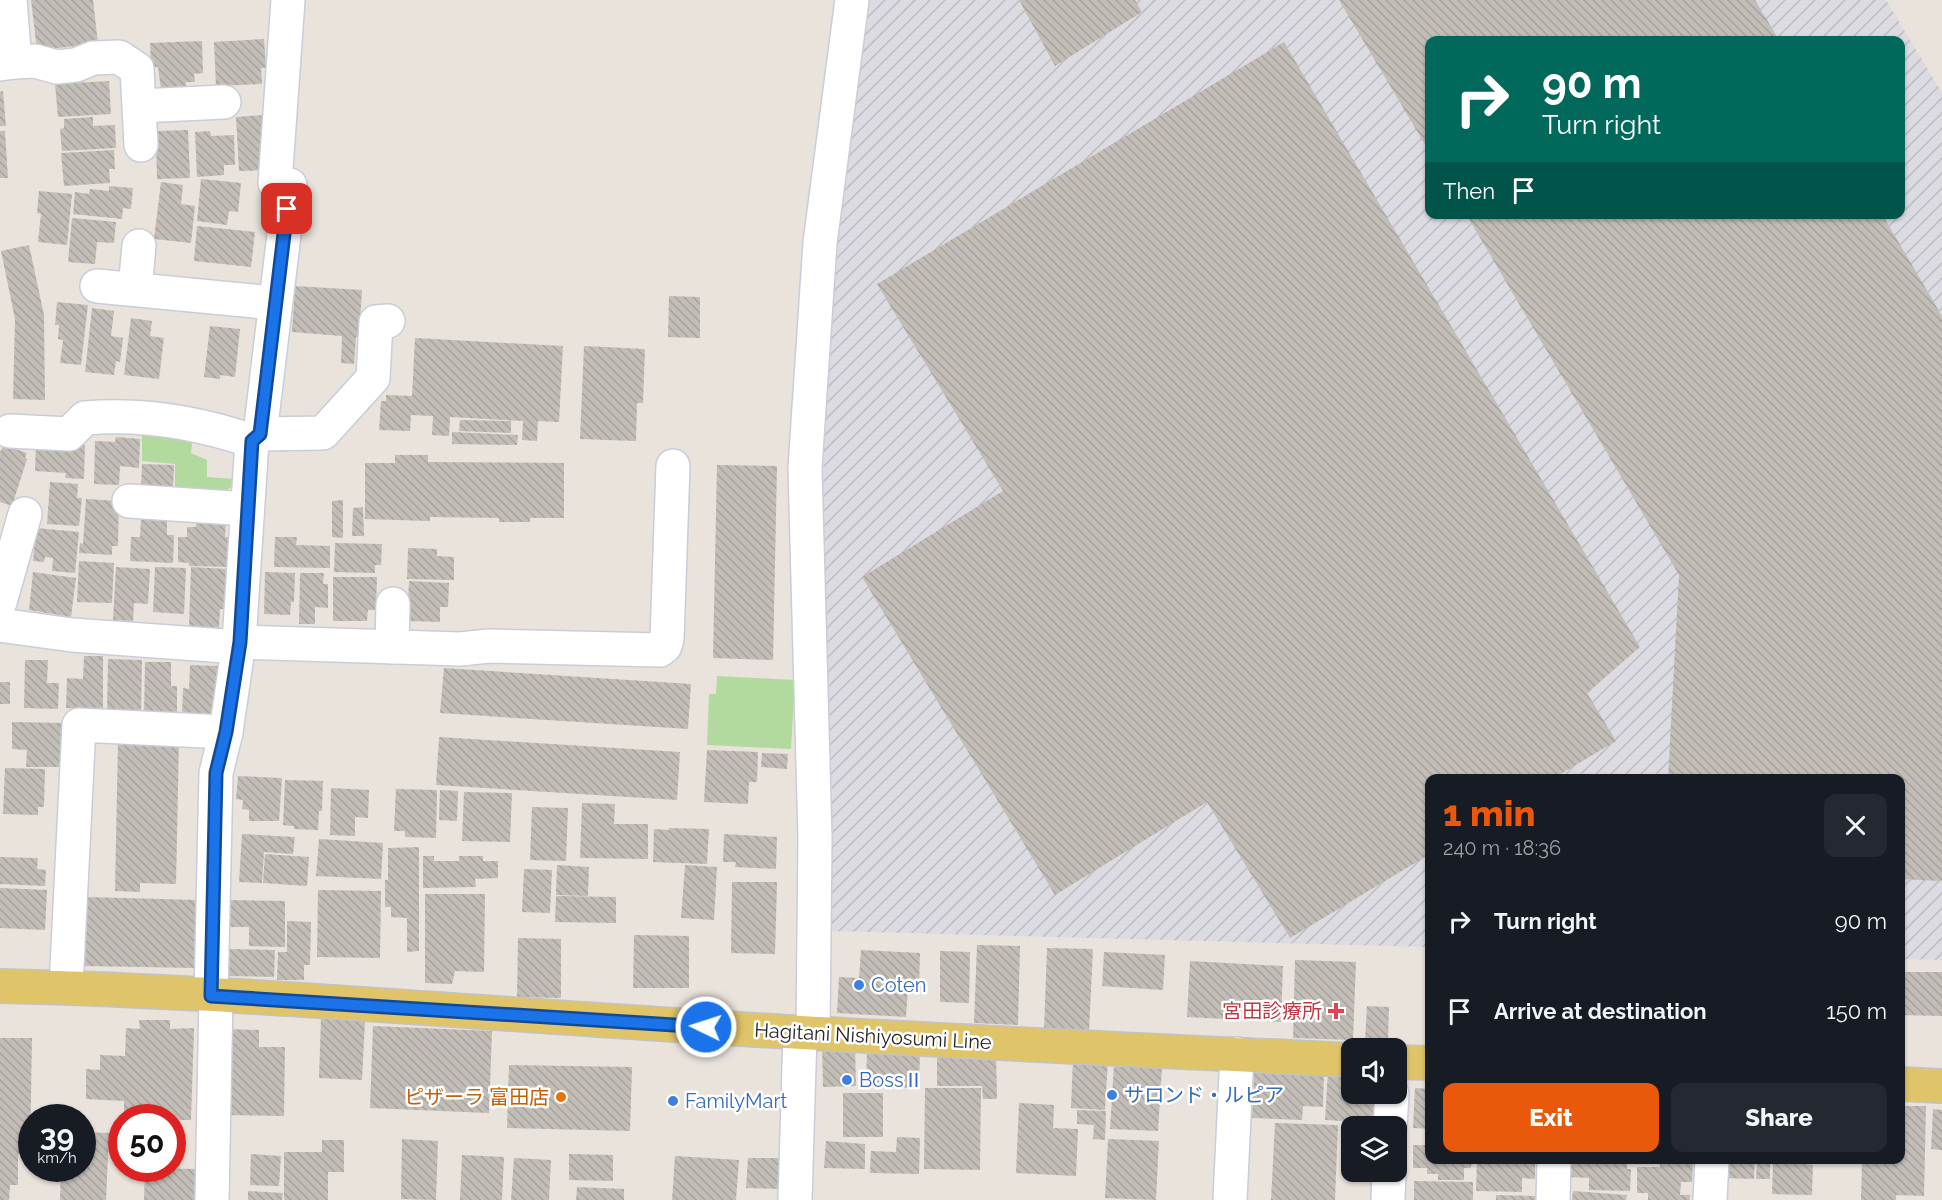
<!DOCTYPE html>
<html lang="en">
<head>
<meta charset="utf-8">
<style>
	:root { --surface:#171b24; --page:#242831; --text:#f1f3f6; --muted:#9ea1a6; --accent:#ea580c }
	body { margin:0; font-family:Raleway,"Noto Sans JP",sans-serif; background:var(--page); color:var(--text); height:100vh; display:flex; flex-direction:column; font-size:22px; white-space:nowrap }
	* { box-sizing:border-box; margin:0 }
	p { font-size:20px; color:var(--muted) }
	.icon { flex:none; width:33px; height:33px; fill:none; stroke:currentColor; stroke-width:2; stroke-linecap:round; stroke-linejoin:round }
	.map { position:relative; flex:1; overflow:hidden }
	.sheet { position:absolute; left:1425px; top:774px; width:480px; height:390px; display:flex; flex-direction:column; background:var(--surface); border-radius:12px; box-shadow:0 2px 4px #0004 }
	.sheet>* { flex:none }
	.hud { position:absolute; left:1425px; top:36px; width:480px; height:183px; border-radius:12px; box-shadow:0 2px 4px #0004; background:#00695c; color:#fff; overflow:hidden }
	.controls { position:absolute; left:1341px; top:1038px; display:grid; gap:12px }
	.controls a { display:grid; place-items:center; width:66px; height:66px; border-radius:12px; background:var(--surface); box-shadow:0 2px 4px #0004; font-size:30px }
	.speed { position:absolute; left:18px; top:1104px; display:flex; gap:12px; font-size:30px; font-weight:700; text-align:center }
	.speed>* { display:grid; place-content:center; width:78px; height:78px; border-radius:50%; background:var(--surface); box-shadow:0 2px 4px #0004; line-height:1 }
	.speed small { font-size:15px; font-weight:400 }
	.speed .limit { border:9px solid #d22; background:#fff; color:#111 }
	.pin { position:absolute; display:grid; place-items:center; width:51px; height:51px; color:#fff; margin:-26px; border-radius:12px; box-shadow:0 3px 9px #0006 }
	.me { position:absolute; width:66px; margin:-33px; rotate:274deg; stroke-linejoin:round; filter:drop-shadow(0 0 4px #0008) }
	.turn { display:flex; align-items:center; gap:21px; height:126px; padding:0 18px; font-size:27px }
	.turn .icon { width:78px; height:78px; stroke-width:2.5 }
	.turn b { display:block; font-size:42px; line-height:51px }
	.then { display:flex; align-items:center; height:57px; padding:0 18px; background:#0003; gap:12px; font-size:22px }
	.round { display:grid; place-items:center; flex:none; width:63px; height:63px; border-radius:12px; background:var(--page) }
	.overview { display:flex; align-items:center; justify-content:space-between; height:102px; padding:0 18px }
	h1 { font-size:36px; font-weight:800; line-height:45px; color:var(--accent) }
	.button { display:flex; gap:12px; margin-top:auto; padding:12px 18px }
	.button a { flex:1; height:69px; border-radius:12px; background:var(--accent); color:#fff; font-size:24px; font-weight:800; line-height:69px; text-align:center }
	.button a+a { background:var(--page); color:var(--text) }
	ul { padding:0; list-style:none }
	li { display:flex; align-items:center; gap:18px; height:90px; padding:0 18px }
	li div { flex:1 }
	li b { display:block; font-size:22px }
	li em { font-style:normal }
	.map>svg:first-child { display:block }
</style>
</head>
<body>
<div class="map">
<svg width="1942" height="1200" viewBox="0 0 1942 1200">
	<defs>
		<pattern id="industrial-furrows" width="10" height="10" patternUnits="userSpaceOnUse" patternTransform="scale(1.5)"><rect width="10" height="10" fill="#dddbe2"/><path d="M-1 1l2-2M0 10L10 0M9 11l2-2" fill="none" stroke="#bebcc2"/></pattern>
		<pattern id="building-back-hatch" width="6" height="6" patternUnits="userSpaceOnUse" patternTransform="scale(1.5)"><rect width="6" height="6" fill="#c2bdb7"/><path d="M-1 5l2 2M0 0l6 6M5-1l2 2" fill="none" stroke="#a7a29d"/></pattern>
	</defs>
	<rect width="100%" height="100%" fill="#e9e3dc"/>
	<!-- industrial -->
	<path fill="url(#industrial-furrows)" fill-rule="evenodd" d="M 865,0 L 1886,0 L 1942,93 L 1942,960 L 1901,959 L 1900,778 L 1430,778 L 1429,947 L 829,931 L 820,772 L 825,314 ZM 1430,40 L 1900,40 L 1900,214 L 1430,214 Z"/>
	<!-- grass -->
	<g fill="#b2da9e">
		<polygon points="142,428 193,436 191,453 207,460 207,477 235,479 235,484 223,493 175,489 175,464 142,461"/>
		<polygon points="717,676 795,680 791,749 707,745 709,694 716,694"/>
	</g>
	<!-- building -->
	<g fill="url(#building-back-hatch)">
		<polygon points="31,0 93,0 98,44 37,50"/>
		<polygon points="1019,0 1135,0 1142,12 1055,66"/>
		<polygon points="1339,0 1755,0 1779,40 1430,40 1430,153"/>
		<polygon points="264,39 266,68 261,68 262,84 216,86 214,42"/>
		<polygon points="202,41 203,73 194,74 195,82 186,82 186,88 161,89 158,67 151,67 150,43"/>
		<polygon points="1284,42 1640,647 1587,693 1616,741 1554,778 1430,778 1430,854 1290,938 1207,802 1055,895 862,577 1003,491 877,284"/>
		<polygon points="109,81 111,114 58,117 55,84"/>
		<polygon points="3,91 6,126 0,126 0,92"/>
		<polygon points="265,115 267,170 239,171 236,117"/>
		<polygon points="93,117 93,126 115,125 116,148 62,151 60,129 64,128 64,119"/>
		<polygon points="188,130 190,178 157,179 156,139 158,139 158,131"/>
		<polygon points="0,131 5,131 8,178 0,178"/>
		<polygon points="210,131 211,136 234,135 235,165 224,165 224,175 197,177 195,132"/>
		<polygon points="114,150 115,169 109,169 110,183 64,186 61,153"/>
		<polygon points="201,179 241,183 238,212 229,211 227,225 197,221"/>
		<polygon points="161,182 183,185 181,204 195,206 191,243 154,239"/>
		<polygon points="109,186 133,188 131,209 123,208 122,219 73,214 75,192 89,194 90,189 109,191"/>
		<polygon points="39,191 72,194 67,245 38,242 41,214 37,213"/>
		<polygon points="1466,214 1882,214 1942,316 1942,881 1900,879 1900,778 1668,778 1679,575"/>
		<polygon points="72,218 116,222 114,243 97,242 95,264 68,262"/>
		<polygon points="197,226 255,232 251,267 194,261"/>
		<polygon points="29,245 44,315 45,400 13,399 15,319 1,251"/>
		<polygon points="295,286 362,290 359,337 356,337 354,364 341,363 342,336 292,332"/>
		<polygon points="669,296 700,297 700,338 668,337"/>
		<polygon points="57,302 88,305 81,365 60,363 63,340 58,339 59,325 55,325"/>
		<polygon points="92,308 114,311 111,336 123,338 120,362 116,361 114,375 85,372"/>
		<polygon points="131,318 152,321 150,336 164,338 159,379 124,375"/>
		<polygon points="210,326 240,329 235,377 220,375 220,379 204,377"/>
		<polygon points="415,338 563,346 559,422 538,421 537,441 522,440 523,421 450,417 449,436 432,435 433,416 411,415 410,431 379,430 381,401 386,401 386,395 412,396"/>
		<polygon points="584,346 645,349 643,403 637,403 636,441 580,439"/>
		<polygon points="460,420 511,421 511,433 459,431"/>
		<polygon points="452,432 518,435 517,445 452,444"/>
		<polygon points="116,437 140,439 139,468 120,466 119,485 94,484 95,441 115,442"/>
		<polygon points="36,443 85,445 84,479 65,478 66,473 35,471"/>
		<polygon points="4,445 27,453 25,458 27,459 12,506 0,502 0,452"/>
		<polygon points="395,455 428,455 428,462 564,463 564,518 530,518 530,522 499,522 499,518 430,517 430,521 365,519 365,463 395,463"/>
		<polygon points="142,464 174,465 173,487 141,486"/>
		<polygon points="717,465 777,466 773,660 713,658"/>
		<polygon points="50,482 78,484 77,498 82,498 79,526 47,524"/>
		<polygon points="86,499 119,501 118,546 112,546 112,555 79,553 80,543 83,544"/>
		<polygon points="343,500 343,538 332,537 332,501"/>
		<polygon points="363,507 364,536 352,536 353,508"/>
		<polygon points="141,519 167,520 167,535 174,535 173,563 130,561 131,537 140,537"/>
		<polygon points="196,521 226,522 225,537 233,537 232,567 189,566 189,563 178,562 178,537 187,537 187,527 196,527"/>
		<polygon points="36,528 79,532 75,573 52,571 53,558 45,557 44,562 33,561"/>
		<polygon points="275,537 297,537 296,545 330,546 330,568 274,567"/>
		<polygon points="335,543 382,544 381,565 375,565 375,573 334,572"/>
		<polygon points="408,548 437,549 437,556 454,557 454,580 407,579"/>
		<polygon points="79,561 114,563 112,603 77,602"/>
		<polygon points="116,567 150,569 148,604 134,603 133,621 113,620"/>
		<polygon points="155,567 186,568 184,614 153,612"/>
		<polygon points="191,567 227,569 225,609 220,609 219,628 189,626"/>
		<polygon points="33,572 76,578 71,617 29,610"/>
		<polygon points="265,572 295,573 294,602 291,602 290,615 264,614"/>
		<polygon points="300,573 324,573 323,584 328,584 328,608 315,607 315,624 299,624"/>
		<polygon points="333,577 377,577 376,610 368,610 367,621 333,621"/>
		<polygon points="409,581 449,583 448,607 440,607 440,622 407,621"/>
		<polygon points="84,656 103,656 103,709 66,708 67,678 83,679"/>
		<polygon points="108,659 142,660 141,713 107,712"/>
		<polygon points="25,660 48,660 47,683 59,683 58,709 24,708"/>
		<polygon points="145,662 171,662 171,686 177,686 177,715 144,715"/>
		<polygon points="190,665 218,666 216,718 182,717 183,688 189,689"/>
		<polygon points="444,668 691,684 688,729 440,713"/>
		<rect x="0" y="682" width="10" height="22"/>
		<polygon points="12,722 64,723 63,767 26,767 27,750 12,749"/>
		<polygon points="439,737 680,752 677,800 436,785"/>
		<polygon points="118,740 179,741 176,884 140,883 140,892 115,891"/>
		<polygon points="707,750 758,752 757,782 749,782 748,804 704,802"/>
		<polygon points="762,753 788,754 787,769 761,767"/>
		<polygon points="5,768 45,769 44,807 38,807 38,815 3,814"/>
		<polygon points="238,776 282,778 279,821 249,821 249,810 242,809 243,800 236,799"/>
		<polygon points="285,780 323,781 322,811 319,811 318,830 294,829 294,826 283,825"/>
		<polygon points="331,788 369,790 368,818 355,817 355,836 330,835"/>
		<polygon points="396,789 437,790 436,838 405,837 405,831 394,831"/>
		<polygon points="440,790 458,791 457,821 439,820"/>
		<polygon points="464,792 512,793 510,842 462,841"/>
		<polygon points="582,803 615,804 614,824 648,824 648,859 580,858"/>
		<polygon points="532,807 568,808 566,861 530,860"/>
		<polygon points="669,828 709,829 707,864 653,862 654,829 669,830"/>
		<polygon points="242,834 295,837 293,854 264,852 262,883 239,882"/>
		<polygon points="724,834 777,837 776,869 735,867 736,862 723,862"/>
		<polygon points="319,839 383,843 381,879 316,876"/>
		<polygon points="419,847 419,951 407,952 407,918 391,917 391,907 385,907 385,880 388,880 388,848"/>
		<polygon points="265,854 309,857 307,886 263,883"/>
		<polygon points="423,856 434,856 434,861 459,861 459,856 483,856 483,861 498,861 498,878 475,879 476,887 423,888"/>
		<polygon points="0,857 38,858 37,869 46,870 45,886 0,884"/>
		<polygon points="557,865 589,867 588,896 556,895"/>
		<polygon points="685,865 717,867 714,920 681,918"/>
		<polygon points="524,869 552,870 550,913 522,912"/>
		<polygon points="732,882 777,882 775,954 731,953"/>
		<polygon points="0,888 47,890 45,930 0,928"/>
		<polygon points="318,890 381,891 380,958 317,957"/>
		<polygon points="425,894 485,894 484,972 455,971 452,984 425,983"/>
		<polygon points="556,896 616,897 616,923 555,922"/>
		<polygon points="87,897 197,900 196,968 85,966"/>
		<polygon points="228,900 285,901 285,947 249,946 249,927 227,927"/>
		<polygon points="287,921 311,922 310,965 304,965 304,980 277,980 278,952 287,952"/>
		<polygon points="634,935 689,936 689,988 633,988"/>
		<polygon points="518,938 561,939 561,998 517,997"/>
		<polygon points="977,945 1020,946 1018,1025 974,1023"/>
		<polygon points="1047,948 1093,949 1089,1032 1044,1030"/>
		<polygon points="228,949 275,950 274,977 228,976"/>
		<polygon points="861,950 920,953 919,988 908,987 906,1017 837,1013 839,977 859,978"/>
		<polygon points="940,951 970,952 969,1003 940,1002"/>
		<polygon points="1104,952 1165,955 1163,990 1102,986"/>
		<polygon points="1295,960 1356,962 1353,1040 1293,1038"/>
		<polygon points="1190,961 1283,966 1281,1022 1187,1017"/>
		<polygon points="1900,972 1942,972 1942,1016 1900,1015"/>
		<polygon points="1367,1006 1389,1007 1388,1042 1365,1041"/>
		<polygon points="321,1018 365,1020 362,1080 319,1078"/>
		<polygon points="139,1020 170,1020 170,1029 194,1028 191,1120 172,1120 172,1118 124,1118 124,1101 86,1099 86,1069 100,1070 100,1055 125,1056 126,1028 140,1029"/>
		<polygon points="373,1026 492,1031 489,1113 370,1108"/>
		<polygon points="226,1029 259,1030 259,1047 285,1047 284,1116 225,1115"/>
		<polygon points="0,1038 32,1038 30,1154 18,1154 18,1185 10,1185 9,1200 0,1200"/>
		<polygon points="822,1045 855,1045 856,1086 823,1087"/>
		<polygon points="867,1050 920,1051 919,1088 866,1087"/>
		<polygon points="937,1053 996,1053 997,1099 983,1099 982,1086 937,1086"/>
		<polygon points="1073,1058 1108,1060 1105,1110 1071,1108"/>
		<polygon points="509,1065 632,1067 630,1131 507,1128"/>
		<polygon points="1114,1065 1162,1067 1158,1131 1110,1129"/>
		<polygon points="1254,1069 1324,1071 1323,1107 1303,1106 1302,1120 1252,1118"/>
		<polygon points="1328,1070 1352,1072 1352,1094 1377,1094 1375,1123 1325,1120"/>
		<polygon points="925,1088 981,1088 980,1170 924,1169"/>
		<polygon points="1415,1088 1430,1089 1430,1129 1413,1128"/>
		<rect x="843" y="1093" width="40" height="44"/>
		<polygon points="1019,1103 1054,1105 1053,1128 1078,1129 1076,1176 1016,1173"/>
		<polygon points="1900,1106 1926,1106 1924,1196 1896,1195 1896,1200 1861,1200 1862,1160 1900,1160"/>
		<polygon points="1933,1109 1942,1110 1942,1150 1931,1149"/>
		<polygon points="1077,1110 1106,1111 1105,1140 1093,1139 1094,1125 1077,1124"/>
		<polygon points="1275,1123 1338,1125 1335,1200 1271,1200"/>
		<polygon points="82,1132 109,1133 106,1200 60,1200 61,1168 82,1168"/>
		<polygon points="897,1137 920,1138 919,1174 870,1173 871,1151 896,1152"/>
		<polygon points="402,1139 438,1141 436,1200 401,1199"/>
		<polygon points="1108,1139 1159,1141 1156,1200 1105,1198"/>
		<polygon points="322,1140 344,1140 344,1172 328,1172 328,1200 284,1200 284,1152 322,1152"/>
		<polygon points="826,1141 865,1144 865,1169 824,1168"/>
		<polygon points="1413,1145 1430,1145 1430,1160 1472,1160 1471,1168 1464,1168 1464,1180 1438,1180 1438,1174 1427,1174 1427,1168 1413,1168"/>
		<polygon points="251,1154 281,1156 279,1186 250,1185"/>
		<polygon points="569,1154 613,1155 613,1181 569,1180"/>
		<polygon points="462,1155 504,1157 502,1200 460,1200"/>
		<polygon points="675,1156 739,1160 736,1200 672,1200"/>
		<polygon points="514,1158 551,1160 549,1200 511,1200"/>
		<polygon points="748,1158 783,1158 782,1189 746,1188"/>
		<polygon points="1477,1160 1535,1160 1535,1179 1522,1178 1522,1192 1476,1191"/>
		<polygon points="1571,1160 1627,1160 1627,1169 1631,1169 1630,1191 1589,1190 1589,1178 1570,1177"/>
		<polygon points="1660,1160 1693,1160 1692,1182 1681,1182 1680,1195 1690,1195 1690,1200 1648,1200 1648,1193 1637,1193 1637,1167 1660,1167"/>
		<polygon points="1725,1160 1755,1160 1754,1179 1724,1178"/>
		<polygon points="1757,1160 1770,1160 1770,1179 1756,1179"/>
		<polygon points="1773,1160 1805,1160 1805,1164 1813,1165 1812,1195 1772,1194"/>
		<polygon points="145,1168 198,1169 198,1200 144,1200"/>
		<polygon points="1414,1181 1473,1182 1473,1200 1414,1200"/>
		<polygon points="577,1187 624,1189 624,1200 576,1200"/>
		<polygon points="248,1191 283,1193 282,1200 248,1200"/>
		<polygon points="1573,1191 1627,1195 1626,1200 1572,1200"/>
		<polygon points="1496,1195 1535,1196 1535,1200 1496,1200"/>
	</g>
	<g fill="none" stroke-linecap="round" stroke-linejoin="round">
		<defs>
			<g id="minor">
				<polyline points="15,62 35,61 57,67 76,65 93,58 119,57 137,69 141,145"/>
				<polyline points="0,64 15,62 10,0"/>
				<polyline points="140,106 224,102"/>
				<polyline points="97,286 274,303"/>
				<polyline points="135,289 139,246"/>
				<path d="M 10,431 L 69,434 L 85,418 C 143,413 197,422 252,441"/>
				<polyline points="260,434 323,433 373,378 376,322 388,321"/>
				<polyline points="129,501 247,509"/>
				<polyline points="0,602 25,514"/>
				<polyline points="0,625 72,635 239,647"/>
				<polyline points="239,642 460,649 489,646 660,650 665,646 667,639 673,466"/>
				<polyline points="392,647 393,604"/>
				<polyline points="66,987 79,725 226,732"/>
				<polyline points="211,996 216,773 226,732 239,642 252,441 260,434 290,185 275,183 288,0"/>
				<polyline points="813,1033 815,838 805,468 820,243 852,0"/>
				<polyline points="1390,1126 1392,1094"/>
				<polyline points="212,1200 216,996"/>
				<polyline points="795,1200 800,1033"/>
				<polyline points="1230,1200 1237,1054"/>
				<polyline points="1388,1200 1389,1172"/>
				<polyline points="1553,1200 1554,1160"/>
				<polyline points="1710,1200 1712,1160"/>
			</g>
			<g id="major">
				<path d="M 0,986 C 220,991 439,1010 659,1024 C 889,1039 1121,1049 1352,1060"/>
				<polyline points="1396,1062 1430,1063"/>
				<polyline points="1900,1084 1942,1086"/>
			</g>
		</defs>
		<!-- minor casing -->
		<use href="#minor" stroke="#cacdd9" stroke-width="36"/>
		<!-- major casing -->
		<use href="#major" stroke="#c3c3c3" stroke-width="36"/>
		<!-- minor -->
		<use href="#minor" stroke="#fff" stroke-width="33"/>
		<!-- major -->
		<use href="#major" stroke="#e0c46a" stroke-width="33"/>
	</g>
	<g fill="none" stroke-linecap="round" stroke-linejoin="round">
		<defs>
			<polyline id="route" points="287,209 260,434 252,441 240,642 226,732 216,773 211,996 706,1027"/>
		</defs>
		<!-- route casing -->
		<use href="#route" stroke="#114b97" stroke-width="15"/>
		<!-- route -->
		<use href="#route" stroke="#1a73e8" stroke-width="10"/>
	</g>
	<!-- markers -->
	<g fill="#3f7fe0" stroke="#fff" stroke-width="2">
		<circle cx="859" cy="985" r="6"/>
		<circle cx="847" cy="1080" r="6"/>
		<circle cx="1112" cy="1095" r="6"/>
		<circle cx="673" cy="1101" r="6"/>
	</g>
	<path fill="#e0444e" stroke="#fff" stroke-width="2" d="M1333 1002h6v6h6v6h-6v6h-6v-6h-6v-6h6z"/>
	<circle fill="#e8710a" stroke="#fff" stroke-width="2" cx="561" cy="1097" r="6"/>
	<g text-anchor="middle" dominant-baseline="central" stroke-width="5" stroke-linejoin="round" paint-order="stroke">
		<!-- shop labels -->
		<g font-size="20" fill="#366cbe" stroke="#fff" text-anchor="start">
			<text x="871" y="985">Coten</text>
			<text x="859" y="1080">BossⅡ</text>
			<text x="1124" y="1095">サロンド・ルピア</text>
			<text x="685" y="1101">FamilyMart</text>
		</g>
		<!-- health labels -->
		<g font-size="20" fill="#be3a42" stroke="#fff" text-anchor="end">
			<text x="1322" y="1011">宮田診療所</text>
		</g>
		<!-- street labels -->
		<g font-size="20" fill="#282828" stroke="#fff">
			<text transform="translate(873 1036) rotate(3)">Hagitani Nishiyosumi Line</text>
		</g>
		<!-- food labels -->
		<g font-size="20" fill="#c56008" stroke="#fff" text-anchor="end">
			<text x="549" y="1097">ピザーラ 富田店</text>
		</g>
	</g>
</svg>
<div class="controls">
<a><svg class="icon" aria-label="sound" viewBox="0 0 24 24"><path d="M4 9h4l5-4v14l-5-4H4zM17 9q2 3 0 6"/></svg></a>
<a><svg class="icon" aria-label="layers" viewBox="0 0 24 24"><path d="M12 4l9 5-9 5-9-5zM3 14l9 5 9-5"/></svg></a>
</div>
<div class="speed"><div>39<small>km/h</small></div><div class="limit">50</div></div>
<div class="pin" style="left:287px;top:209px;background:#d93025"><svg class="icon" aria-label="arrive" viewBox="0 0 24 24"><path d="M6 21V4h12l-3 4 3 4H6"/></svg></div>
<svg class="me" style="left:706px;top:1027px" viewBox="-20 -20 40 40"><circle r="17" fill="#1a73e8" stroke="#fff" stroke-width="3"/><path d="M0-11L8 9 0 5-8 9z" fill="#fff"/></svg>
<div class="hud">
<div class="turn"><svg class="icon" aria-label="right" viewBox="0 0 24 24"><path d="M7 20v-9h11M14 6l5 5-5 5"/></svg><div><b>90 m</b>Turn right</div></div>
<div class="then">Then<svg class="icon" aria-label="arrive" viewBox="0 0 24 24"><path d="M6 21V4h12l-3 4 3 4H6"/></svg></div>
</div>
<section class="sheet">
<div class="overview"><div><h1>1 min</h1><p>240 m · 18:36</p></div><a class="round"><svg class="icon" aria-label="close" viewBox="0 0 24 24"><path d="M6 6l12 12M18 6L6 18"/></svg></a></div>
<ul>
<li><svg class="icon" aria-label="right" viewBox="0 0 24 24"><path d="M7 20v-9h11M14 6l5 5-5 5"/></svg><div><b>Turn right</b></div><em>90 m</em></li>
<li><svg class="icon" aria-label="arrive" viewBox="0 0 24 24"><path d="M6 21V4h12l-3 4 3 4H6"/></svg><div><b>Arrive at destination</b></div><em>150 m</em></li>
</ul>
<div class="button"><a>Exit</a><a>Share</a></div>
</section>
</div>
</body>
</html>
